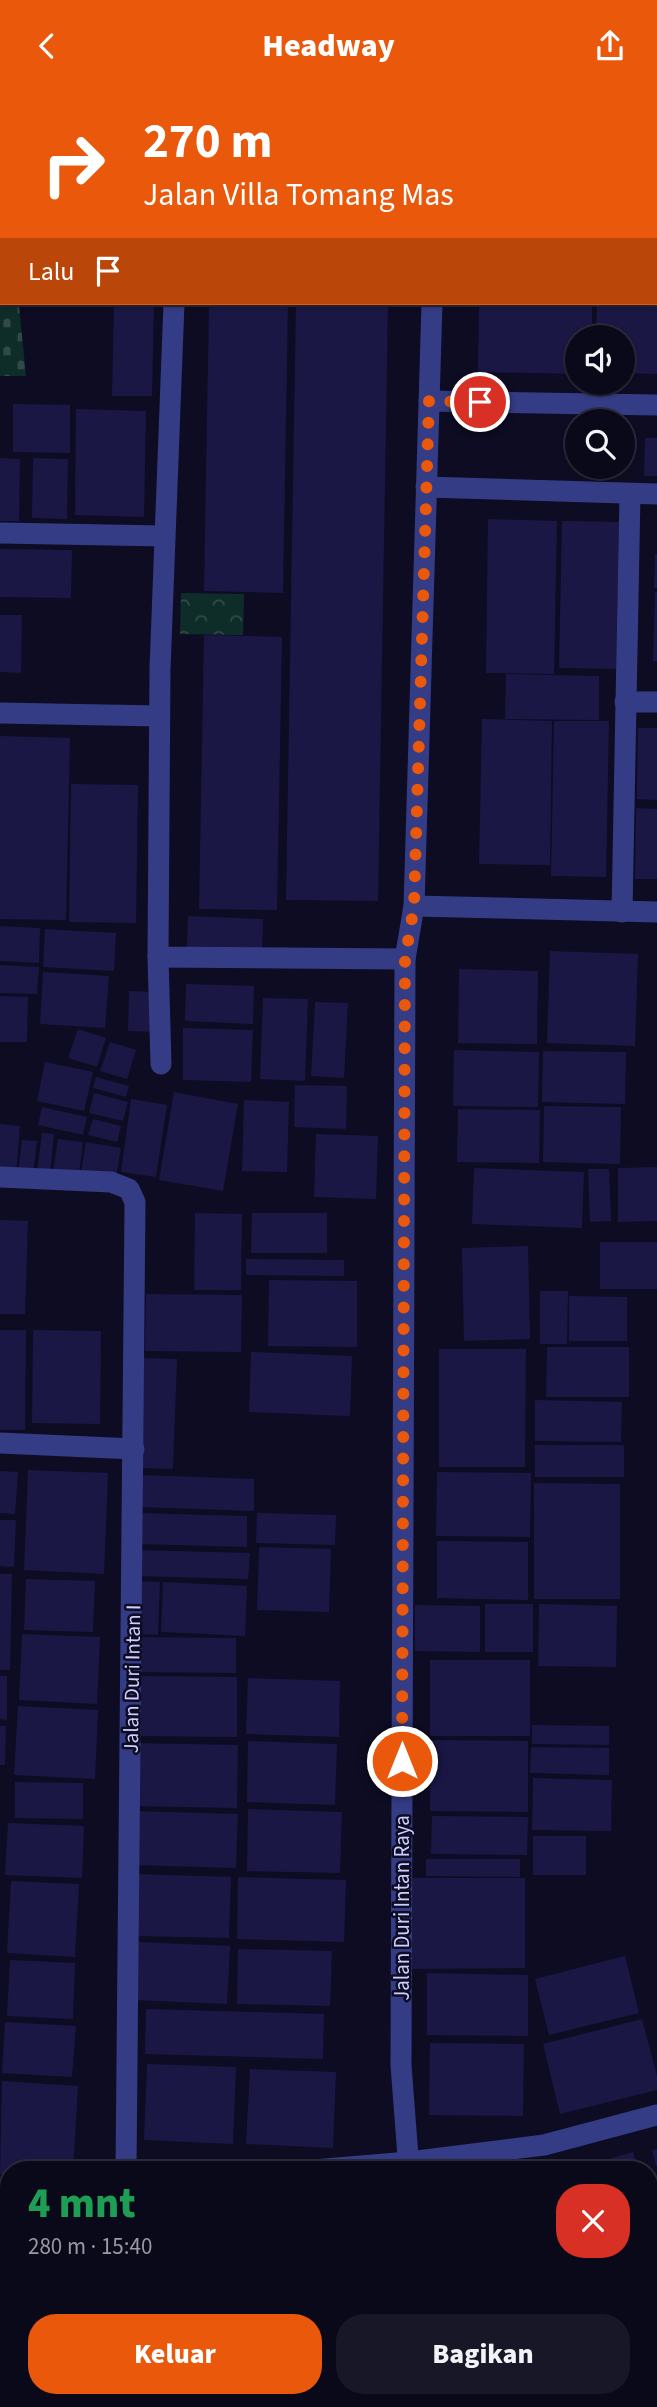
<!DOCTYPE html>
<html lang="id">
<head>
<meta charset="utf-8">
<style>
	:root { --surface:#0a091a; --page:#181727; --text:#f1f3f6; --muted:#999aa2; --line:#2a2a39; --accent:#ea580c }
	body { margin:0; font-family:"Source Sans 3",sans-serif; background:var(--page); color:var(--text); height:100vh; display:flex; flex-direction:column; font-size:26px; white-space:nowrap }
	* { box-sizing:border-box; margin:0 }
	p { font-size:23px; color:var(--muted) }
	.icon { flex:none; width:38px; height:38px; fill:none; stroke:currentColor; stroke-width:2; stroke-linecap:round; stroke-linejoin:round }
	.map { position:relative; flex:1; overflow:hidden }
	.drawer { position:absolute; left:0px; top:2070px; width:658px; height:247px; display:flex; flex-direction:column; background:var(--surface); border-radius:28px 28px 0 0; box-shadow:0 2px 5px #0004,0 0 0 2px var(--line) }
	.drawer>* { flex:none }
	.top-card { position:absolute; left:0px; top:0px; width:658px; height:214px; box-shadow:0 2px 5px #0004,0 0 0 2px var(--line); background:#ea580c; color:#fff; overflow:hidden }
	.buttons { position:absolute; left:565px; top:234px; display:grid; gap:14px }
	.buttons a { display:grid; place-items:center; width:70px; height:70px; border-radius:50%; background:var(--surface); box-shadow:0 2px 5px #0004,0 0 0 2px var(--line); font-size:35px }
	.pin { position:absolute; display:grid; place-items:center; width:60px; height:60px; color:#fff; margin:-30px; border:4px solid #fff; border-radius:50%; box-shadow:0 2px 7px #0007 }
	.me { position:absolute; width:77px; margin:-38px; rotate:0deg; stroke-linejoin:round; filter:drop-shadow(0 0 5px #0008) }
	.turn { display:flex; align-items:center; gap:24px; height:147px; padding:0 28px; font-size:32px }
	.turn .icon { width:91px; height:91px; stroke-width:2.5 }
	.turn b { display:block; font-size:49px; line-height:60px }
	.then { display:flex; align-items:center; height:66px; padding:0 28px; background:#0003; gap:14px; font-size:26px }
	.round { display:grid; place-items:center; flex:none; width:74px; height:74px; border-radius:28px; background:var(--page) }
	.headline { display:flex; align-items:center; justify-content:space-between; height:119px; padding:0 28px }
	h1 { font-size:42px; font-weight:800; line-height:52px; color:#1e9e55 }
	.cta { display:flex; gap:14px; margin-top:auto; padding:14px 28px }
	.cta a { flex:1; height:80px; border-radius:28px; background:var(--accent); color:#fff; font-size:28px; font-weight:800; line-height:80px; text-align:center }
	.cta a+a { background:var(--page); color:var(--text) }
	header { display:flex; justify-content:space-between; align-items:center; height:91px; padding:0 28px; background:var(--accent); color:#fff; font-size:32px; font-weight:800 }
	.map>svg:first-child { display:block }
</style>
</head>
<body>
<header><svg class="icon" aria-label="back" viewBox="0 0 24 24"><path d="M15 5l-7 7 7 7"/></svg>Headway<svg class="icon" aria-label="share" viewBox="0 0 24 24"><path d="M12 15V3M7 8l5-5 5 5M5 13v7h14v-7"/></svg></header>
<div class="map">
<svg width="657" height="2316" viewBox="0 0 657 2316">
	<defs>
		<pattern id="cemetery-stones" width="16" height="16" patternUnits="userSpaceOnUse" patternTransform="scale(1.75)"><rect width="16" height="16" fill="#0f2d28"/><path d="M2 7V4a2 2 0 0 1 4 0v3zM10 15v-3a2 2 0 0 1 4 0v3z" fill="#314a48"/></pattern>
		<pattern id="park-crowns" width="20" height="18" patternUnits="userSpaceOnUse" patternTransform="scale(1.75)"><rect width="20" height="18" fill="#0f2d28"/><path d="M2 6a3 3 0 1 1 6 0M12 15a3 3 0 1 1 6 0" fill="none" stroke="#314a48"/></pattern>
	</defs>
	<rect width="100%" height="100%" fill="#0d0c23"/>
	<!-- cemetery -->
	<polygon fill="url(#cemetery-stones)" points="0,0 163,0 2,2 2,212 26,212 19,215 26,285 0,285"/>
	<!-- park -->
	<polygon fill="url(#park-crowns)" points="181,502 244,503 243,544 180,543"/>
	<!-- building -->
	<g fill="#1a1745">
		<polygon points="114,212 154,212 152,305 112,305"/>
		<polygon points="209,212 288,212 283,502 204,500"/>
		<polygon points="296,212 388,212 378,810 286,809"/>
		<polygon points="479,212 592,212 592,247 578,247 578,283 478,281"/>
		<polygon points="597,212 657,212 657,283 623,282 623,247 596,247"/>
		<polygon points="13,313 70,314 70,362 13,361"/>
		<polygon points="76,318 146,320 144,426 75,424"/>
		<polygon points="645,347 657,347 657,385 644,385"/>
		<polygon points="0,367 20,368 19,430 0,430"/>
		<polygon points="33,367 68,368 67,428 32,427"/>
		<polygon points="488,428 557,430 554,583 486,582"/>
		<polygon points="562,430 619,431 616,578 559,577"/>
		<polygon points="0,458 72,459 71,507 0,506"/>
		<polygon points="655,463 657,463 657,497 654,497"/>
		<polygon points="655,501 657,501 657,570 653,570"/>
		<polygon points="0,524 22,524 21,582 0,581"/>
		<polygon points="204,544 282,546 277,819 199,818"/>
		<polygon points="506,583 599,585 599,629 505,628"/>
		<polygon points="482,628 552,630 550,774 479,773"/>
		<polygon points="554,630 609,630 606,786 551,785"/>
		<polygon points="638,637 657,637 657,709 637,708"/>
		<polygon points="0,645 70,647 66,829 0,828"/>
		<polygon points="71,693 138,694 136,832 69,831"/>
		<polygon points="636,717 657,718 657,788 635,788"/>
		<polygon points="188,825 263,828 262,861 187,858"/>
		<polygon points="0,835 40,837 39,872 0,870"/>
		<polygon points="45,838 116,842 114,880 43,876"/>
		<polygon points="550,860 638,863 635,955 547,952"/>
		<polygon points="0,874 39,876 37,903 0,902"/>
		<polygon points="459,878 538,880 537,953 458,952"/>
		<polygon points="43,881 109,885 105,937 40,933"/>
		<polygon points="186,893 254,895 253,933 185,930"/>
		<polygon points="129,900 157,901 156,941 128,940"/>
		<polygon points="0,905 28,906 27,951 0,951"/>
		<polygon points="263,907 308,908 305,990 260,988"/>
		<polygon points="315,911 348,912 344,987 311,985"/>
		<polygon points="183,937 253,939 251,991 183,989"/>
		<polygon points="78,938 106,947 97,976 68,967"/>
		<polygon points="110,951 136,959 127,988 100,980"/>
		<polygon points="454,959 539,961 538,1016 453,1015"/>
		<polygon points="543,960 626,961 625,1013 542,1011"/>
		<polygon points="45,971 93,981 84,1020 37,1010"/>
		<polygon points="96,986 129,995 126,1006 93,997"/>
		<polygon points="295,994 347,995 346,1038 294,1036"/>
		<polygon points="174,1001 238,1013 223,1100 159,1089"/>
		<polygon points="94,1002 128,1011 123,1030 89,1022"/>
		<polygon points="131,1008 167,1014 156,1086 121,1081"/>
		<polygon points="244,1009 289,1011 287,1081 242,1080"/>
		<polygon points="544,1015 621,1016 620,1073 543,1071"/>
		<polygon points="42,1016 87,1026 83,1044 38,1034"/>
		<polygon points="458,1018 540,1019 539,1072 457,1071"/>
		<polygon points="93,1028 121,1035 117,1051 88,1044"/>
		<polygon points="0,1033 20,1035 16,1084 0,1083"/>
		<polygon points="42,1042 54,1043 50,1083 37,1081"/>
		<polygon points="316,1043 378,1045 376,1108 314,1106"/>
		<polygon points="58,1048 83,1051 79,1083 53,1080"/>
		<polygon points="22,1049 37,1050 33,1084 18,1082"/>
		<polygon points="86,1051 121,1057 116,1086 81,1080"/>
		<polygon points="657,1076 657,1130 618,1131 618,1077"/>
		<polygon points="474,1077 584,1081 582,1137 472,1133"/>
		<polygon points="588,1078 609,1078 611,1130 590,1131"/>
		<polygon points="195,1122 242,1123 241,1199 194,1199"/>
		<polygon points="252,1122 327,1122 327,1162 251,1162"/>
		<polygon points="0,1129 28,1130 25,1223 0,1223"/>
		<rect x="600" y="1151" width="57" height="47"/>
		<polygon points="528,1155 530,1248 464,1250 462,1157"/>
		<polygon points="246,1168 344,1169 344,1185 246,1184"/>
		<polygon points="269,1189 357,1190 357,1256 268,1255"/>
		<polygon points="540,1200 568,1200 567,1253 540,1253"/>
		<polygon points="146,1203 242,1204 241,1261 145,1260"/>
		<polygon points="569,1205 627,1206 627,1250 569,1250"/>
		<polygon points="0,1239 26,1239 25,1339 0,1339"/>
		<polygon points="33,1239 101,1240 100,1333 32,1332"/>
		<polygon points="547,1256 629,1256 629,1306 546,1306"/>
		<polygon points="439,1258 526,1258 525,1376 439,1376"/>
		<polygon points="251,1261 352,1265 350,1325 249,1321"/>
		<polygon points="141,1267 177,1268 173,1378 137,1377"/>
		<polygon points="535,1309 622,1311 621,1351 535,1350"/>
		<rect x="535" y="1354" width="89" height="32"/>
		<polygon points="28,1379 108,1382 104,1483 24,1479"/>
		<polygon points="0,1380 18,1381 15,1423 0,1422"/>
		<polygon points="437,1381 531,1382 530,1446 436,1445"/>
		<polygon points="140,1384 254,1388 254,1420 139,1416"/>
		<polygon points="534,1392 620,1393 620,1508 534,1508"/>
		<polygon points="138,1422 247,1425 247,1456 137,1453"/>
		<polygon points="257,1422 336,1424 335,1454 256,1452"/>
		<polygon points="0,1429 16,1429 14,1476 0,1475"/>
		<polygon points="437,1450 528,1451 528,1509 437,1507"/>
		<polygon points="259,1456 331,1458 329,1521 257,1519"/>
		<polygon points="137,1459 250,1462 248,1488 136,1485"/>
		<polygon points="0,1483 12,1483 10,1579 0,1579"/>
		<polygon points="26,1488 95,1490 93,1541 24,1539"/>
		<polygon points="135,1490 160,1491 158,1544 132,1543"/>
		<polygon points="163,1491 247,1495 245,1545 161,1541"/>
		<rect x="485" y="1513" width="48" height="48"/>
		<polygon points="539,1513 617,1515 616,1576 538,1575"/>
		<polygon points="415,1514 480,1515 480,1561 415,1560"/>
		<polygon points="22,1543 100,1546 97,1613 19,1609"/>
		<polygon points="132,1546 236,1547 236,1582 132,1581"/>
		<rect x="430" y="1569" width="100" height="76"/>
		<polygon points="0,1585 7,1585 7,1629 0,1628"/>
		<polygon points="132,1585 237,1586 237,1646 132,1645"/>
		<polygon points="248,1587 340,1590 339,1646 246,1643"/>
		<polygon points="18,1615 98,1619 95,1688 14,1684"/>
		<polygon points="532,1634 609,1635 609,1654 532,1653"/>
		<polygon points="0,1635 6,1635 5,1674 0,1674"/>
		<polygon points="431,1649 528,1650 528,1721 430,1720"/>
		<polygon points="248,1650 337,1653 335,1714 247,1711"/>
		<polygon points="133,1652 238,1654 237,1717 132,1715"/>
		<polygon points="531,1656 609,1657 609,1684 530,1682"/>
		<polygon points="533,1687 612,1689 611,1740 532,1739"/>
		<polygon points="15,1691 83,1692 83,1728 15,1727"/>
		<polygon points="248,1718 342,1721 340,1782 247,1780"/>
		<polygon points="134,1720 238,1723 236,1777 132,1774"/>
		<polygon points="432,1725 528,1726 527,1764 431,1763"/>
		<polygon points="8,1732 84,1735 82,1787 5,1784"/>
		<rect x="533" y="1745" width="53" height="39"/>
		<polygon points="426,1768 520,1768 520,1786 426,1785"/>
		<polygon points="137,1783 231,1786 229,1847 135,1845"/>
		<polygon points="238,1786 346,1789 344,1851 237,1848"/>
		<polygon points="404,1787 525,1787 525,1877 405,1878"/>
		<polygon points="11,1790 79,1793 75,1866 7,1862"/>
		<polygon points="137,1851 230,1855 227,1913 134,1909"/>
		<polygon points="238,1858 332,1860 330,1915 237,1913"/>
		<polygon points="625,1865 639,1922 549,1944 535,1888"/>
		<polygon points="10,1869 75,1872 73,1928 7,1925"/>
		<polygon points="427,1882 528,1884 528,1945 427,1944"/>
		<polygon points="146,1918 324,1923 323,1968 145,1963"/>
		<polygon points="642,1928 657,1985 657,1999 560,2023 543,1953"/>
		<polygon points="5,1931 76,1935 72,1986 2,1982"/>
		<polygon points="430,1952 524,1953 523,2025 429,2024"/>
		<polygon points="147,1973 236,1976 233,2053 144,2049"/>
		<polygon points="250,1978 336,1981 333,2057 246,2053"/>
		<polygon points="2,1990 78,1995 73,2079 9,2079 9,2084 0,2083"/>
		<polygon points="657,2058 657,2075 656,2075 652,2059"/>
		<polygon points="633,2061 639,2079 576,2079 576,2078"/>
		<rect x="0" y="2138" width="9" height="76"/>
		<polygon points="657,2138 657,2256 649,2258 649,2140"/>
		<polygon points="9,2220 9,2308 33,2308 34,2316 0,2316 0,2221"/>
		<polygon points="38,2308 133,2308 134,2316 38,2316"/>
		<polygon points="141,2308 240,2308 241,2316 141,2316"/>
	</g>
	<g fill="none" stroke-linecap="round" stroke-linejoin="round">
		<!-- minor -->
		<g stroke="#343c85" stroke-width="21">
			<polyline points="438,2 438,0"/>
			<polyline points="174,212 160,578 158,866 405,868"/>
			<polyline points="429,310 657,314"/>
			<polyline points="426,396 657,403"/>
			<polyline points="0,442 164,445"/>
			<polyline points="625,611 657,611"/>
			<polyline points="0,622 159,625"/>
			<polyline points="414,815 657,821"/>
			<polyline points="622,821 630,403"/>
			<polyline points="158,866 161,973"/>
			<polyline points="0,1086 111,1091 129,1098 135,1111 126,2079"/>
			<polyline points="0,1352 134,1358"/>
			<polyline points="313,2079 409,2071 544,2054 657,2024"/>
			<polyline points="409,2079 401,1974 405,868 414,815 432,212"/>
			<polyline points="0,2110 9,2109"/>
			<polyline points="429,2308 430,2316"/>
		</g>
	</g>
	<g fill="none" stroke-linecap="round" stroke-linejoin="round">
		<!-- route -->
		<polyline stroke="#ea580c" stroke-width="12" stroke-dasharray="0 21.6" points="402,1670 405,868 414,815 429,310 480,311"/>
	</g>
	<g text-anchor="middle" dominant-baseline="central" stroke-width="5" stroke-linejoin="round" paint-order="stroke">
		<!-- street labels -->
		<g font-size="21" fill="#cecfff" stroke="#0d0c23">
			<text transform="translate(132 1588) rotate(-89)">Jalan Duri Intan I</text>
			<text transform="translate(402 1817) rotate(-90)">Jalan Duri Intan Raya</text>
		</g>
	</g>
</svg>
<div class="buttons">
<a><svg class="icon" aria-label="sound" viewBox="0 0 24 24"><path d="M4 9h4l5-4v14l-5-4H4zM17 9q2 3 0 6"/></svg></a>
<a><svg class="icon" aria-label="search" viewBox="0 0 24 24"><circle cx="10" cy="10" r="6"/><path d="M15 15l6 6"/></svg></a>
</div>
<div class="pin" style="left:480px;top:311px;background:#d93025"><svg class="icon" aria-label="arrive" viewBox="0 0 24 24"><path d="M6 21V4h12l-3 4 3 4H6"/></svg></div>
<svg class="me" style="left:402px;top:1670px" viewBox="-20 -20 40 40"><circle r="17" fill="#ea580c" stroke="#fff" stroke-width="3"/><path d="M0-11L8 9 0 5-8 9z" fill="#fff"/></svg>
<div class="top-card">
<div class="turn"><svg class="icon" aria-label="right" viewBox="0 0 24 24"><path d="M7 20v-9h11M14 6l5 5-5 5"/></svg><div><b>270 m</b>Jalan Villa Tomang Mas</div></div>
<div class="then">Lalu<svg class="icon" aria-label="arrive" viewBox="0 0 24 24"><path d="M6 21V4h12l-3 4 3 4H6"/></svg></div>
</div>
<section class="drawer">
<div class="headline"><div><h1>4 mnt</h1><p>280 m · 15:40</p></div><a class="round" style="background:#d93025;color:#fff"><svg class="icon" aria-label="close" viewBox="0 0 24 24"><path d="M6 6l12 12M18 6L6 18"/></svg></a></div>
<div class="cta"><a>Keluar</a><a>Bagikan</a></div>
</section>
</div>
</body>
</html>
